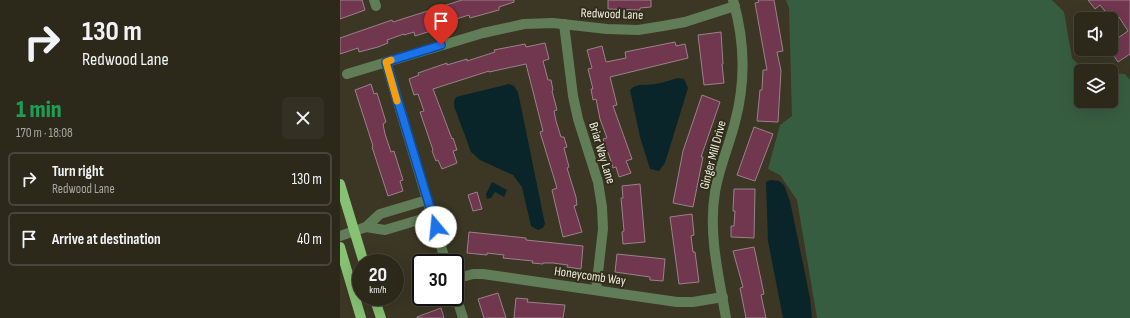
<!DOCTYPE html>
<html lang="en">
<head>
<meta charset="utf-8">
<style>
	:root { --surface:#2c291b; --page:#343124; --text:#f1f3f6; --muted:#a6a6a3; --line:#48453a }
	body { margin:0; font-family:"Sofia Sans Condensed",sans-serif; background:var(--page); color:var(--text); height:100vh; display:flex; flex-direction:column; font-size:15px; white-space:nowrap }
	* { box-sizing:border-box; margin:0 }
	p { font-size:13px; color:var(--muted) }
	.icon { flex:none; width:22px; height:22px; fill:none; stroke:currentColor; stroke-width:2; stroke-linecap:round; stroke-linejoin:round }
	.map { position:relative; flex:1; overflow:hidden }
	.drawer { display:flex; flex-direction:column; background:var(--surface); width:340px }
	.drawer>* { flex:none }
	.guide { background:#2c291b; color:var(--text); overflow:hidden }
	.buttons { position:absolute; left:734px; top:12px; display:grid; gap:8px }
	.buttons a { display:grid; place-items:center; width:44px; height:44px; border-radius:6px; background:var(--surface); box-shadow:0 4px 16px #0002,0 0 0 1px var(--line); font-size:20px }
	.speed { position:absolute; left:12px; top:254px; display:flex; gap:8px; font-size:20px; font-weight:700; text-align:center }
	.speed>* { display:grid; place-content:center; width:52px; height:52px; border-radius:50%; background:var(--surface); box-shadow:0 4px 16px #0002,0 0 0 1px var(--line); line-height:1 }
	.speed small { font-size:10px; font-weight:400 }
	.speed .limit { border:2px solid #111; border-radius:6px; background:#fff; color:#111 }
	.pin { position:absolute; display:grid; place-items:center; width:34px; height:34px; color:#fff; margin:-41px -17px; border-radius:50% 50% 50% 0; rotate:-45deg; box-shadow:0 0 4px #0007 }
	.pin .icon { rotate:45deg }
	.me { position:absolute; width:44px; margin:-22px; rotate:343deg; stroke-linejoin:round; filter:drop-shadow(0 0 3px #0008) }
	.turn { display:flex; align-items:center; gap:14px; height:84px; padding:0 16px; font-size:18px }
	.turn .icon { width:52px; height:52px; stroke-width:2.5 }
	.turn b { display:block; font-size:28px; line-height:34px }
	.round { display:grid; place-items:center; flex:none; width:42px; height:42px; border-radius:6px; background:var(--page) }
	.headline { display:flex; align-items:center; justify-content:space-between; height:68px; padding:0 16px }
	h1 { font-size:24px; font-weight:800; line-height:30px; color:#1e9e55 }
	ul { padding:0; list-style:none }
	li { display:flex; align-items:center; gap:12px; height:54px; margin:0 8px 6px; padding:0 8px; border:2px solid var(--line); border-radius:6px }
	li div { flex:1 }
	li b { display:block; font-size:15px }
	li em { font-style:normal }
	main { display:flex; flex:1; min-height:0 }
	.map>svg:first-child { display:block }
</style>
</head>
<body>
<main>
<section class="drawer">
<div class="guide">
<div class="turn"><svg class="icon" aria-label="right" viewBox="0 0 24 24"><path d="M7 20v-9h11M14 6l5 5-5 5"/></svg><div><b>130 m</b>Redwood Lane</div></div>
</div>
<div class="headline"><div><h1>1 min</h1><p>170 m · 18:08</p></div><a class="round"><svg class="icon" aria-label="close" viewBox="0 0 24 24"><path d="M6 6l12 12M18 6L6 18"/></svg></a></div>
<ul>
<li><svg class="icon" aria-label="right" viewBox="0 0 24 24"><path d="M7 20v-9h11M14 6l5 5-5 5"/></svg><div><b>Turn right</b><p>Redwood Lane</p></div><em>130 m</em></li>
<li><svg class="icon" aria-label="arrive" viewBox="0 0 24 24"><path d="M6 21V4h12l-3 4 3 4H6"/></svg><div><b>Arrive at destination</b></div><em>40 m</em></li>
</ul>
</section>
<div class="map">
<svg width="790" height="318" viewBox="0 0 790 318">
	<rect width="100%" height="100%" fill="#3b3724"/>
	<!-- green -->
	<polygon fill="#375d40" points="446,0 712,0 724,12 732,58 745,71 741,71 741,101 771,101 771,73 785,74 790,80 790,318 477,318 457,200 440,175 428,169 440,125 452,116 449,8"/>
	<!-- water -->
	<g fill="#09252a">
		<path d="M 338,78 L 344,79 L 348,88 L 325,163 L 319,171 L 310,169 L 300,137 L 290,90 C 297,82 306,86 315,84 C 322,83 330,80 338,78 Z"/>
		<polygon points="169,84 174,86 178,92 205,224 203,228 198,230 191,226 182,187 173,175 140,160 131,152 114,106 114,101 116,97"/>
		<polygon points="431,180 439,181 444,185 450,201 470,298 472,318 443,318 428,241 426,182"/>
		<polygon points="152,182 167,190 164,197 155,192 151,198 147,199 146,194"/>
	</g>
	<!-- building -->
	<g fill="#70374f" stroke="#99828a">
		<polygon points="0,0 22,0 25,10 0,19"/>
		<polygon points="122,0 174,0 174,2 159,7 159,10 130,18 129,15 113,20 104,24 105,26 94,30 75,36 74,32 64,35 64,34 47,40 48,43 38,47 19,52 18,48 0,54 0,38 52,20 53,22"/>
		<polygon points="268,0 311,0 311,7 300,8 300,10 268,9"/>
		<polygon points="418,0 434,0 443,51 437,52 441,71 438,122 417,121 420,90 422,90 423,70 427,70 415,3 419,2"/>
		<polygon points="748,0 790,0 790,54 778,62 770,50 778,44 775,40 788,31 779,17 773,21 760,5 755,9"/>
		<polygon points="381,32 383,64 382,64 384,83 364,85 358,35"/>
		<polygon points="335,42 336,46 345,44 348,58 270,77 277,105 273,106 292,159 286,161 291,173 279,177 276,167 273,168 270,158 263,139 267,138 260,119 256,99 253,100 251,89 253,89 248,69 252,68 247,50 262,46 266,62 286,58 285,52"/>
		<polygon points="205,43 209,59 203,61 208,80 211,80 213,90 212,91 217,110 214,111 216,121 221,137 224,137 227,147 224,148 229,167 227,168 236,197 237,205 234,206 242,232 223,237 212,190 217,188 200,132 203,131 186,64 149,72 149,71 93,89 112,139 113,138 117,150 113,151 117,163 102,169 98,160 96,161 92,151 93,150 80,112 84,111 78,94 74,95 69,79 79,75 78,73 107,63 107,65 127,59 127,61 155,52 154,50 185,44 186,47"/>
		<polygon points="31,84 34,94 37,93 46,122 43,124 45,134 51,152 54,151 63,180 60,181 63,191 48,196 32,147 33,146 15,90"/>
		<polygon points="362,95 380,102 361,157 363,157 353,207 333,203 343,151"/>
		<polygon points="414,127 433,134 415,181 397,175"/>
		<polygon points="300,184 305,242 283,244 282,232 284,231 281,198 283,198 282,186"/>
		<polygon points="394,189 415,189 414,238 391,237 391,226 394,226 395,211 393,211"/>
		<polygon points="137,192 142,209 133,211 128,195"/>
		<polygon points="352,214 354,235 351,236 353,252 355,252 359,282 339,284 330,217"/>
		<polygon points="129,232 186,238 186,240 243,246 241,269 227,267 228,265 213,263 203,263 203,264 192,263 193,261 163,258 164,255 147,253 147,255 127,253"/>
		<polygon points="414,247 424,294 421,295 426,318 406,318 400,288 403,287 393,251"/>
		<polygon points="277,254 325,259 323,281 310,280 310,277 275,272"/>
		<polygon points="158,293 166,318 144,318 138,299"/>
		<polygon points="176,298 188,299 187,302 225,305 223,318 174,318"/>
		<polygon points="101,308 104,318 77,318 77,317"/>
	</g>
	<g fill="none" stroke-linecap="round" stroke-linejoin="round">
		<!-- minor -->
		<g stroke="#607d57" stroke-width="10">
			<polyline points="34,0 36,6"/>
			<polyline points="224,24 233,96 238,119 258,182 262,207 263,229 256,290"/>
			<polyline points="46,62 106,263"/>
			<polyline points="7,74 143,33 184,24 213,23 267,29 298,30 323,26 345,22 395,6"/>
			<polyline points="26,227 45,230 92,216"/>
			<polyline points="0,236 26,227 40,214 87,200"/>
			<polyline points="115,279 133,274 143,274 337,302 353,302 383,297"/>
			<polyline points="115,293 123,318"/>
			<path d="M 386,318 C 379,277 368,234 375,192 C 379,168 389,146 395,122 C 406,81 405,41 393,0"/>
		</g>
		<!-- major -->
		<g stroke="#87c173" stroke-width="10">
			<polyline points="0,184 24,263"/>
			<polyline points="0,247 21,318"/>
			<polyline points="34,297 41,318"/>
		</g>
	</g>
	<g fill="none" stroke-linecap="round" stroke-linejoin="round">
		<defs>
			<polyline id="route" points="96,227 46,62 101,45"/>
		</defs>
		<!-- route casing -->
		<use href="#route" stroke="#114b97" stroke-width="10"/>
		<!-- route -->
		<use href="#route" stroke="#1a73e8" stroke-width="7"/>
		<!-- slow -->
		<polyline stroke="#f59e0b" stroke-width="7" points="51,60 46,62 57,101"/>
	</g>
	<g text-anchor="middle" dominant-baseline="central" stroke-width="4" stroke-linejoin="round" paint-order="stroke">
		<!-- street labels -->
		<g font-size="13" fill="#efede1" stroke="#312d1a">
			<text transform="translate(272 14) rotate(2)">Redwood Lane</text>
			<text transform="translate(262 153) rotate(73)">Briar Way Lane</text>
			<text transform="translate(373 155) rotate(-75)">Ginger Mill Drive</text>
			<text transform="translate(250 276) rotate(8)">Honeycomb Way</text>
		</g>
	</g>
</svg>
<div class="buttons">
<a><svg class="icon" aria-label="sound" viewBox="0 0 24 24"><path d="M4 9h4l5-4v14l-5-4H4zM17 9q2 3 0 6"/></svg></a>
<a><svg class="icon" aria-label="layers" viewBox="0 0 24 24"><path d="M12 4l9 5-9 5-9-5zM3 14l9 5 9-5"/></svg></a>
</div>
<div class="speed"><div>20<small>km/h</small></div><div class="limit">30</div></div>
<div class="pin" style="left:101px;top:45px;background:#d93025"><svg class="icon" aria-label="arrive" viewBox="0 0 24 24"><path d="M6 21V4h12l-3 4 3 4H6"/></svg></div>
<svg class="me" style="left:96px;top:227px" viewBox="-20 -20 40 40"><circle r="19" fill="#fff"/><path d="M0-13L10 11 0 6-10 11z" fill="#1a73e8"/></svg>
</div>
</main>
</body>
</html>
